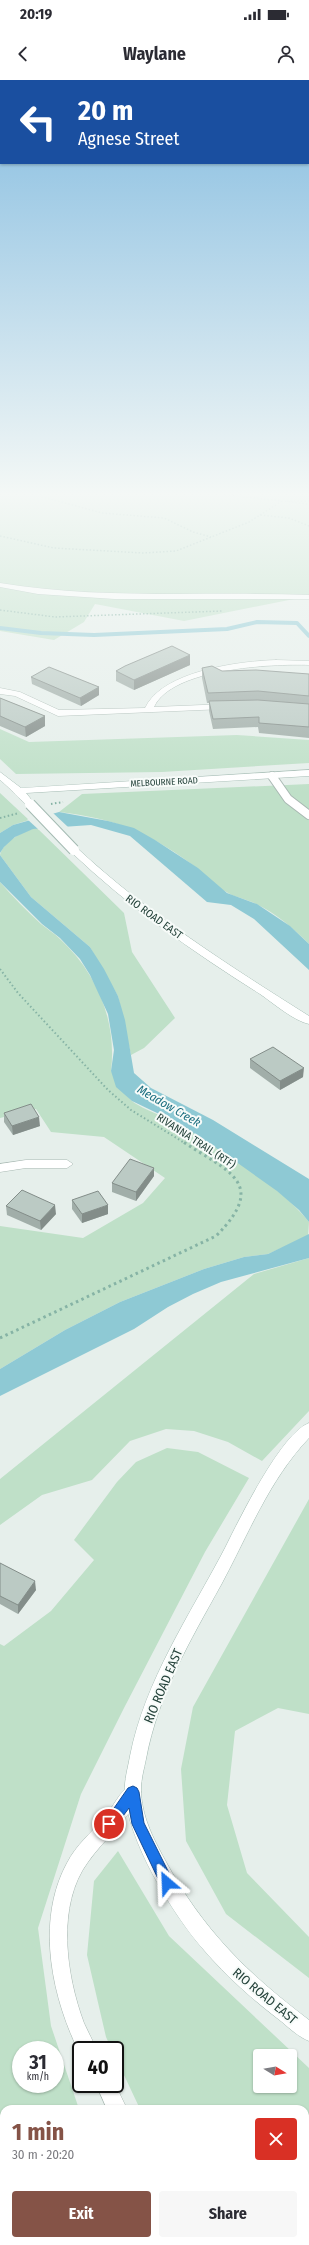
<!DOCTYPE html>
<html lang="en">
<head>
<meta charset="utf-8">
<style>
	:root { --surface:#fff; --page:#f7f7f7; --text:#2b2b33; --muted:#7c7c81; --accent:#855347 }
	body { margin:0; font-family:"Fira Sans Condensed",sans-serif; background:var(--page); color:var(--text); height:100vh; display:flex; flex-direction:column; font-size:15px; white-space:nowrap }
	* { box-sizing:border-box; margin:0 }
	p { font-size:13px; color:var(--muted) }
	.icon { flex:none; width:22px; height:22px; fill:none; stroke:currentColor; stroke-width:2; stroke-linecap:round; stroke-linejoin:round }
	.map { position:relative; flex:1; overflow:hidden }
	.panel { position:absolute; left:0px; top:2025px; width:309px; height:140px; display:flex; flex-direction:column; background:var(--surface); border-radius:12px 12px 0 0; box-shadow:0 1px 3px #0004 }
	.panel>* { flex:none }
	.banner { position:absolute; left:0px; top:0px; width:309px; height:84px; box-shadow:0 1px 3px #0004; background:#1a4fa0; color:#fff; overflow:hidden }
	.needle { width:26px; rotate:101deg }
	.controls { position:absolute; left:253px; top:1969px; display:grid; gap:8px }
	.controls a { display:grid; place-items:center; width:44px; height:44px; border-radius:4px; background:var(--surface); box-shadow:0 1px 3px #0004; font-size:20px }
	.speed { position:absolute; left:12px; top:1961px; display:flex; gap:8px; font-size:20px; font-weight:700; text-align:center }
	.speed>* { display:grid; place-content:center; width:52px; height:52px; border-radius:50%; background:var(--surface); box-shadow:0 1px 3px #0004; line-height:1 }
	.speed small { font-size:10px; font-weight:400 }
	.speed .limit { border:2px solid #111; border-radius:6px; background:#fff; color:#111 }
	.pin { position:absolute; display:grid; place-items:center; width:34px; height:34px; color:#fff; margin:-17px; border:2px solid #fff; border-radius:50%; box-shadow:0 1px 4px #0007 }
	.me { position:absolute; width:44px; margin:-22px; rotate:334deg; stroke-linejoin:round; filter:drop-shadow(0 0 3px #0008) }
	.turn { display:flex; align-items:center; gap:14px; height:84px; padding:0 12px; font-size:18px }
	.turn .icon { width:52px; height:52px; stroke-width:2.5 }
	.turn b { display:block; font-size:28px; line-height:34px }
	.round { display:grid; place-items:center; flex:none; width:42px; height:42px; border-radius:4px; background:var(--page) }
	.head { display:flex; align-items:center; justify-content:space-between; height:68px; padding:0 12px }
	h1 { font-size:24px; font-weight:700; line-height:30px; color:var(--accent) }
	.action { display:flex; gap:8px; margin-top:auto; padding:8px 12px }
	.action a { flex:1; height:46px; border-radius:4px; background:var(--accent); color:#fff; font-size:16px; font-weight:700; line-height:46px; text-align:center }
	.action a+a { background:var(--page); color:var(--text) }
	.status { display:flex; justify-content:space-between; align-items:center; height:28px; padding:0 20px; background:var(--surface); direction:ltr }
	.status svg { height:11px; fill:currentColor }
	header { display:flex; justify-content:space-between; align-items:center; height:52px; padding:0 12px; background:var(--surface); font-size:18px; font-weight:700 }
	.map>svg:first-child { display:block }
</style>
</head>
<body>
<div class="status"><b>20:19</b><svg viewBox="0 0 49 12"><path d="M0 12V9h3v3zM5 12V6h3v6zM10 12V3h3v9zM15 12V0h3v12zM26 1h20v11H26zM47 4h2v5h-2z"/></svg></div>
<header><svg class="icon" aria-label="back" viewBox="0 0 24 24"><path d="M15 5l-7 7 7 7"/></svg>Waylane<svg class="icon" aria-label="person" viewBox="0 0 24 24"><circle cx="12" cy="8" r="4"/><path d="M4 21q1-7 8-7t8 7"/></svg></header>
<div class="map">
<svg width="309" height="2165" viewBox="0 0 309 2165">
	<rect width="100%" height="100%" fill="#e6efeb"/>
	<!-- green -->
	<g fill="#bfe0c8" fill-rule="evenodd">
		<polygon points="0,411 309,411 309,516 184,541 95,524 84,542 54,560 0,551"/>
		<polygon points="0,649 29,662 237,655 309,660 309,683 162,692 16,694 0,679"/>
		<path d="M 309,704 L 309,864 C 294,849 276,833 256,824 C 247,819 237,818 228,813 C 214,806 203,792 190,783 C 144,750 115,739 59,732 L 82,714 Z"/>
		<polygon points="0,713 29,740 13,745 0,753"/>
		<path d="M 37,748 L 124,833 L 132,872 L 175,938 L 144,968 L 131,975 L 118,916 L 90,867 L 31,817 L 0,775 C 3,762 24,750 37,748 Z"/>
		<path d="M 0,802 C 12,816 27,831 41,844 C 47,849 54,853 60,859 C 97,893 117,941 111,991 C 117,1000 124,1014 132,1021 C 143,1030 168,1037 181,1045 C 222,1070 279,1105 309,1142 L 308,1156 L 268,1174 L 244,1177 L 204,1189 L 120,1222 L 65,1250 L 0,1289 L 0,1146 L 83,1158 L 143,1123 L 165,1098 L 104,1057 L 51,1052 L 36,1029 L 0,1038 Z"/>
		<polygon points="309,1178 309,1331 262,1381 228,1362 194,1351 166,1349 130,1361 92,1400 42,1415 0,1445 0,1399 254,1194"/>
		<path d="M 167,1368 L 198,1372 L 249,1398 L 205,1472 L 124,1628 L 81,1714 L 38,1848 L 51,1946 L 79,2029 L 4,2029 L 4,2161 L 135,2161 L 136,2165 L 0,2165 L 0,1564 L 4,1566 L 51,1531 L 94,1480 L 74,1460 L 117,1402 L 136,1382 ZM 21,1970 L 55,1970 L 55,2004 L 21,2004 Z"/>
		<polygon points="309,1419 309,1634 278,1628 235,1651 227,1725 247,1793 309,1857 309,1898 226,1834 186,1761 181,1689 193,1627"/>
		<path d="M 118,1771 L 169,1856 L 309,1988 L 309,2165 L 186,2165 L 185,2161 L 305,2161 L 305,2029 L 140,2029 L 115,1976 L 115,1970 L 112,1970 L 106,1957 L 87,1875 L 94,1801 ZM 260,1976 L 290,1976 L 290,2006 L 260,2006 Z"/>
	</g>
	<!-- water -->
	<g fill="#8ec9d4">
		<polygon points="59,732 108,741 134,748 155,760 198,788 227,813 257,824 290,846 309,864 309,890 254,839 231,825 207,822 130,756 91,745 33,749 15,757 4,767 0,773 0,753 13,745"/>
		<polygon points="0,775 31,817 90,867 104,889 118,916 125,940 134,993 151,1008 213,1040 309,1099 309,1142 299,1130 277,1111 225,1074 180,1044 132,1021 116,1007 111,991 114,970 108,934 90,895 80,879 60,858 42,844 0,802"/>
		<polygon points="309,1154 309,1178 221,1202 193,1214 168,1227 134,1249 0,1316 0,1289 65,1250 120,1222 204,1189 244,1177 268,1174"/>
	</g>
	<!-- pier -->
	<polygon fill="#e6efeb" points="52,732 68,747 39,750 27,739"/>
	<g fill="none" stroke-linecap="round" stroke-linejoin="round">
		<!-- stream -->
		<polyline stroke="#8ec9d4" stroke-width="4" points="0,548 41,553 94,555 227,549 257,542 297,543 309,556"/>
		<defs>
			<polyline id="lane" points="272,696 288,719 309,735"/>
			<g id="street">
				<path d="M 276,580 L 309,581 L 309,585 C 272,584 172,588 154,627 L 227,624 L 228,626 L 224,629 L 58,636 L 15,616 L 0,614 L 0,608 L 20,612 L 59,630 L 145,628 C 162,591 240,581 276,580 Z"/>
				<polygon points="26,1080 67,1080 73,1084 67,1088 26,1088 0,1092 0,1084"/>
				<path d="M 133,1704 L 139,1706 L 141,1712 C 129,1740 105,1758 88,1782 C 56,1825 66,1895 84,1943 C 88,1952 93,1961 97,1970 L 81,1970 L 81,1976 C 52,1919 35,1842 67,1783 C 76,1765 91,1753 104,1738 C 113,1728 120,1709 133,1704 Z"/>
				<polygon points="96,2004 115,2004 127,2029 107,2029"/>
				<rect x="159" y="2161" width="20" height="4"/>
			</g>
			<g id="secondary">
				<path d="M 0,503 C 103,520 205,511 309,515 L 309,519 L 115,519 L 38,514 L 0,507 Z"/>
				<path d="M 309,690 L 309,696 L 26,713 L 35,724 L 30,727 C 26,726 6,704 0,700 L 0,692 L 21,708 Z"/>
				<path d="M 74,767 L 77,768 C 148,834 228,885 309,936 L 309,944 C 294,941 273,923 260,914 C 193,872 129,827 71,772 L 69,770 Z"/>
				<path d="M 309,1343 L 309,1358 C 269,1400 248,1455 221,1505 C 190,1561 158,1615 146,1679 C 144,1689 141,1699 141,1709 C 141,1735 153,1758 165,1780 C 203,1850 247,1893 309,1940 L 309,1961 C 299,1957 290,1949 282,1942 C 253,1920 227,1897 203,1869 C 172,1833 127,1760 125,1712 C 124,1700 128,1688 130,1676 C 145,1600 190,1535 225,1468 C 239,1440 281,1353 309,1343 Z"/>
			</g>
		</defs>
		<!-- lane casing -->
		<use href="#lane" stroke="#a8b8b2" stroke-width="10"/>
		<!-- street casing -->
		<use href="#street" stroke="#a8b8b2" stroke-width="1"/>
		<!-- secondary casing -->
		<use href="#secondary" stroke="#a4bbb3" stroke-width="1"/>
		<!-- path-far2 -->
		<g stroke="#86b3a5" stroke-width="1.5" stroke-dasharray="1.5 2" stroke-linecap="butt">
			<polyline points="21,411 102,433 164,438 193,452 211,457"/>
			<polyline points="191,411 309,424"/>
			<polyline points="287,421 309,421"/>
			<polyline points="260,435 282,421"/>
			<polyline points="0,456 54,468 143,473 176,471 249,442 260,435 289,438 309,446"/>
			<polyline points="0,530 55,537 223,531"/>
		</g>
		<!-- path-far1 -->
		<g stroke="#86b3a5" stroke-width="2" stroke-dasharray="1.5 2.5" stroke-linecap="butt">
			<polyline points="51,724 63,722"/>
			<polyline points="0,738 19,733"/>
			<polyline points="0,889 18,913 108,1010 131,1030 183,1062"/>
		</g>
		<!-- path -->
		<path stroke="#86b3a5" stroke-width="3" stroke-dasharray="2.5 3.5" stroke-linecap="butt" d="M 0,1258 L 216,1156 C 270,1102 226,1091 182,1061"/>
		<!-- lane -->
		<use href="#lane" stroke="#fff" stroke-width="8"/>
		<!-- street -->
		<use href="#street" fill="#fff" fill-rule="evenodd"/>
		<!-- secondary -->
		<use href="#secondary" fill="#fff" fill-rule="evenodd"/>
		<defs>
			<polyline id="secondary-bridge" points="30,724 74,770"/>
		</defs>
		<!-- secondary-bridge casing -->
		<use href="#secondary-bridge" stroke="#a4bbb3" stroke-width="12" stroke-linecap="butt"/>
		<!-- secondary-bridge -->
		<use href="#secondary-bridge" stroke="#fff" stroke-width="10"/>
	</g>
	<!-- wall -->
	<g fill="#a1aea9">
		<polygon points="190,575 190,585 134,610 116,601 116,591"/>
		<polygon points="202,588 222,591 309,594 309,658 259,653 258,647 213,649 209,631 209,623 207,623 202,598"/>
		<polygon points="31,597 99,607 99,615 81,626 32,604"/>
		<polygon points="0,618 45,636 45,646 26,657 0,646"/>
		<polygon points="250,979 303,997 280,1010 250,988"/>
		<polygon points="4,1033 40,1046 13,1055 4,1042"/>
		<polygon points="154,1096 136,1121 112,1112 112,1103"/>
		<polygon points="72,1120 108,1134 82,1143 72,1129"/>
		<polygon points="6,1126 56,1134 41,1150 7,1135"/>
		<polygon points="0,1483 36,1510 18,1534 0,1524"/>
	</g>
	<!-- shaded-wall -->
	<g fill="#838d89">
		<polygon points="190,575 190,585 134,610 134,600"/>
		<polygon points="99,607 99,615 81,626 80,618"/>
		<polygon points="45,636 45,646 26,657 25,647"/>
		<polygon points="304,988 303,997 280,1010 280,1001"/>
		<polygon points="39,1037 40,1046 13,1055 12,1046"/>
		<polygon points="154,1088 154,1096 136,1121 136,1112"/>
		<polygon points="55,1125 56,1134 41,1150 40,1141"/>
		<polygon points="108,1125 108,1134 82,1143 82,1134"/>
		<polygon points="35,1501 36,1510 18,1534 18,1525"/>
	</g>
	<!-- building -->
	<g fill="#bbcac4" stroke="#838d89">
		<polygon points="172,566 190,575 134,600 116,591 125,586"/>
		<polygon points="212,586 222,591 256,590 309,594 309,616 258,611 208,613 202,588"/>
		<polygon points="49,587 99,607 80,618 31,597"/>
		<polygon points="0,618 45,636 25,647 0,636"/>
		<polygon points="258,620 309,624 309,647 259,643 259,637 213,639 209,621"/>
		<polygon points="273,967 304,988 280,1001 250,979"/>
		<polygon points="31,1024 39,1037 12,1046 4,1033"/>
		<polygon points="130,1079 154,1088 136,1112 112,1103"/>
		<polygon points="22,1110 55,1125 40,1141 6,1126"/>
		<polygon points="98,1111 108,1125 82,1134 72,1120"/>
		<polygon points="0,1483 35,1501 18,1525 0,1516"/>
	</g>
	<!-- sky -->
	<linearGradient id="sky" x2="0" y2="1"><stop stop-color="#84bce0"/><stop offset="0.58" stop-color="#f4f8f6"/><stop offset="1" stop-color="#f4f8f6" stop-opacity="0"/></linearGradient>
	<rect width="309" height="714" fill="url(#sky)"/>
	<!-- route -->
	<polygon fill="#1a73e8" stroke="#114b97" points="133,1706 137,1708 139,1712 144,1743 174,1803 172,1807 167,1809 162,1807 132,1744 129,1728 114,1748 109,1750 105,1748 103,1744 128,1708"/>
	<g text-anchor="middle" dominant-baseline="central" stroke-width="4" stroke-linejoin="round" paint-order="stroke">
		<!-- far-street labels -->
		<g font-size="9" fill="#24423a" stroke="#f7fbf9">
			<text transform="translate(164 702) rotate(-3)">MELBOURNE ROAD</text>
		</g>
		<!-- street labels -->
		<g font-size="11" fill="#24423a" stroke="#f7fbf9">
			<text transform="translate(154 837) rotate(36)">RIO ROAD EAST</text>
			<text transform="translate(196 1061) rotate(33)">RIVANNA TRAIL (RTF)</text>
		</g>
		<!-- water labels -->
		<g font-size="12" font-style="italic" fill="#1c6f80" stroke="#f7fbf9">
			<text transform="translate(169 1026) rotate(30)">Meadow Creek</text>
		</g>
		<!-- near-street labels -->
		<g font-size="13" fill="#24423a" stroke="#f7fbf9">
			<text transform="translate(163 1606) rotate(-67)">RIO ROAD EAST</text>
			<text transform="translate(265 1916) rotate(40)">RIO ROAD EAST</text>
		</g>
	</g>
</svg>
<div class="controls">
<a><svg class="needle" viewBox="-14 -14 28 28"><path d="M0-13l5 13h-10z" fill="#e53935"/><path d="M0 13l5-13h-10z" fill="#7c7c81"/></svg></a>
</div>
<div class="speed"><div>31<small>km/h</small></div><div class="limit">40</div></div>
<div class="pin" style="left:109px;top:1744px;background:#d93025"><svg class="icon" aria-label="arrive" viewBox="0 0 24 24"><path d="M6 21V4h12l-3 4 3 4H6"/></svg></div>
<svg class="me" style="left:167px;top:1803px" viewBox="-20 -20 40 40"><path d="M0-17L14 15 0 8-14 15z" fill="#1a73e8" stroke="#fff" stroke-width="4"/></svg>
<div class="banner">
<div class="turn"><svg class="icon" aria-label="left" viewBox="0 0 24 24"><path d="M17 20v-9H6M10 6l-5 5 5 5"/></svg><div><b>20 m</b>Agnese Street</div></div>
</div>
<section class="panel">
<div class="head"><div><h1>1 min</h1><p>30 m · 20:20</p></div><a class="round" style="background:#d93025;color:#fff"><svg class="icon" aria-label="close" viewBox="0 0 24 24"><path d="M6 6l12 12M18 6L6 18"/></svg></a></div>
<div class="action"><a>Exit</a><a>Share</a></div>
</section>
</div>
</body>
</html>
